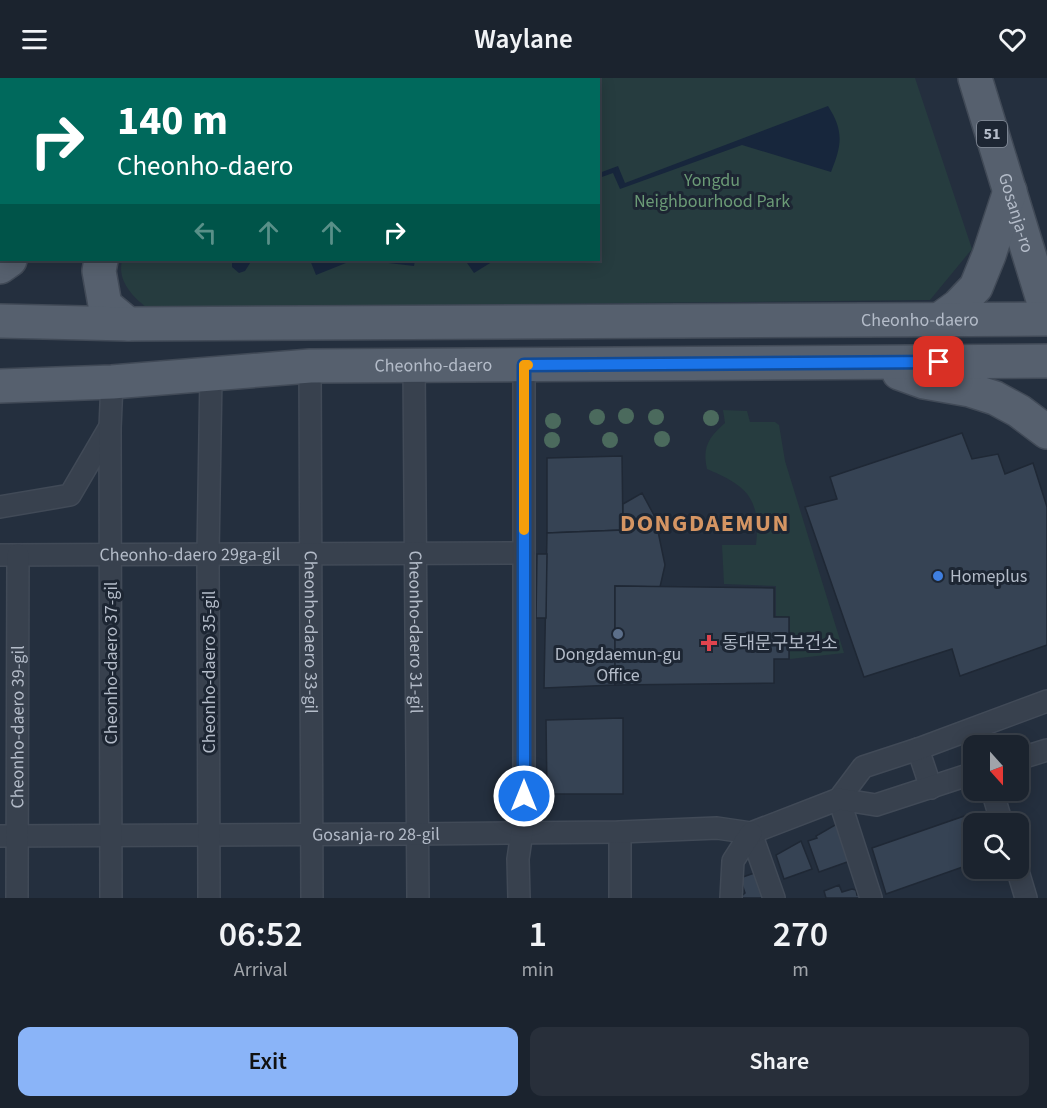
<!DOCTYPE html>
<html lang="en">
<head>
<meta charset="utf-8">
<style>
	:root { --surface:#1b232e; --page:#282f3a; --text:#f1f3f6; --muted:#a0a4aa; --line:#39404a; --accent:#8ab4f8 }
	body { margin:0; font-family:"Source Sans 3","Noto Sans KR",sans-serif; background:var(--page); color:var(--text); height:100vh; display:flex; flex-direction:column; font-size:22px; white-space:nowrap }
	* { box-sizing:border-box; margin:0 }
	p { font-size:20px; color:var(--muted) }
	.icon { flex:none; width:33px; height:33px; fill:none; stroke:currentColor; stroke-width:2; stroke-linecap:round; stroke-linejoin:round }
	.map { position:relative; height:820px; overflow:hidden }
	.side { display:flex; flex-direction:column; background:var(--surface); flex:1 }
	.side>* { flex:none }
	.hud { position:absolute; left:0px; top:0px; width:600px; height:183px; box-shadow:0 3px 15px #0003,0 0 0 2px var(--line); background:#00695c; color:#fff; overflow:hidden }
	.needle { width:39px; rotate:159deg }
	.controls { position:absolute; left:963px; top:657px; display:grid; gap:12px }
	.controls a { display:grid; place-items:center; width:66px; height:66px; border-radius:12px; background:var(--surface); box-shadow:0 3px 15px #0003,0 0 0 2px var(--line); font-size:30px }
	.pin { position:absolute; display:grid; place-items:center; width:51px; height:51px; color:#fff; margin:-26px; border-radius:12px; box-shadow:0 3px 9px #0006 }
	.me { position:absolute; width:66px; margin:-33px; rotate:0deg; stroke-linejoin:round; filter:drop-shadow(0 0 4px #0008) }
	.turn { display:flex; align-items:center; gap:21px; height:126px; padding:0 18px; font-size:27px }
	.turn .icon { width:78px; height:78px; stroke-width:2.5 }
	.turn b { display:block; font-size:42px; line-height:51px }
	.lanes { display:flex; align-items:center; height:57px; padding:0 18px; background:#0003; justify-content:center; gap:30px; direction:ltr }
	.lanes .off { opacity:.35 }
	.eta { display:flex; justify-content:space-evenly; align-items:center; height:102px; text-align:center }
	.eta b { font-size:36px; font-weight:600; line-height:42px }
	.primary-button { display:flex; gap:12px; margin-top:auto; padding:12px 18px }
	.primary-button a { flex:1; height:69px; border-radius:12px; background:var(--accent); color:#111; font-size:24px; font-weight:600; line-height:69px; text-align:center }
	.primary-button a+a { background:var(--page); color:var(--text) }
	header { display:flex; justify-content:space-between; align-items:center; height:78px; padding:0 18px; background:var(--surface); font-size:27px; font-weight:600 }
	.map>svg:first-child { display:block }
</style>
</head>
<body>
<header><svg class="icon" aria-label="menu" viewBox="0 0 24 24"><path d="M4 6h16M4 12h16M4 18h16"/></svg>Waylane<svg class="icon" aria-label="heart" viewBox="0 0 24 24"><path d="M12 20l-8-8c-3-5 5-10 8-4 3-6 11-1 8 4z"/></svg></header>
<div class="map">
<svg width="1047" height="820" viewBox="0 0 1047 820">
	<rect width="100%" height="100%" fill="#242f3e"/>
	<!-- green -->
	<g fill="#263c3f">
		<path d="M 571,0 L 915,0 L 972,171 L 930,222 L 147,230 C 132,218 117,203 122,182 L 598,182 L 598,2 L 567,1 Z"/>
		<path d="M 723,332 L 747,333 L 750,344 L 775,344 L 779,347 L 785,383 L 844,575 L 790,581 L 790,539 L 776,538 L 776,508 L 724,506 L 722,467 L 756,467 C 761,421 748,408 707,391 C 702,369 709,359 725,345 Z"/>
	</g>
	<!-- water -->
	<g fill="#17263c">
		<path d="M 828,28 C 844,53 842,67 831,94 L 742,67 L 620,111 L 613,95 L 599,100 L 599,95 L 618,88 L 625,105 Z"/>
		<polygon points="237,182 252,182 245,193 239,195 232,189 232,184"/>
		<polygon points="310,182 344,182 346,185 316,197"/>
		<polygon points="381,182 415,182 414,188 380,184"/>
		<polygon points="465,182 495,182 474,195"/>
	</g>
	<!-- building -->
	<g fill="#364354" stroke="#1f2835" stroke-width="1.5">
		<polygon points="962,355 972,381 998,376 1005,396 1033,385 1047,429 1047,567 960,598 952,571 864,599 805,429 837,421 830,399"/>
		<polygon points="622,378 623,452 547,455 547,380"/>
		<polygon points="642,415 655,439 665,487 660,509 615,508 615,607 544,610 547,455 623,452 623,426"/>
		<polygon points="537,476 547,476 546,540 536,540"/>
		<polygon points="615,508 774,510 774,539 789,539 789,581 774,581 774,605 615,607"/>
		<polygon points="623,640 623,716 547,716 546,642"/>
		<polygon points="973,735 982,746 974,746 974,785 886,816 872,770"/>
		<polygon points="835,747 838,748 850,783 819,794 808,763 817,760 816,758"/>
		<polygon points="801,763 812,791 784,801 776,777"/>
		<polygon points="760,793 770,820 739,820 745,815 740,800"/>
		<polygon points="839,807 842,814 852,811 856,812 857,817 861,816 863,820 826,820 824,813"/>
	</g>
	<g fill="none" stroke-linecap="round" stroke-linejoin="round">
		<defs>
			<g id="street">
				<path id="s1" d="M 414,287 L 418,820"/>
				<path id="s2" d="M 310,288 L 312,820"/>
				<polyline points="0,429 70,417 108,352"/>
				<path id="s3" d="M 0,477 L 524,475"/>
				<polyline points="918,671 931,710"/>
				<polyline points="1018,681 1047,672"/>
				<polyline points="992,712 1002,746"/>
				<polyline points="839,721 863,689 918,671 1047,623"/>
				<polyline points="839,721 871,820"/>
				<polyline points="620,754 620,820"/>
				<polyline points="751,755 774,820"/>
				<path id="s4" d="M 0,758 L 418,756 L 620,754 L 717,750 L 751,755 L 839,721 L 876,727 L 974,695"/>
				<polyline points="1017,790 1026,820"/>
				<path id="s5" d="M 17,820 L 18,477"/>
				<polyline points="111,820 110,350 112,304"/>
				<polyline points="209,820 208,476 211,297"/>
				<polyline points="519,820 518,781 524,740 524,287"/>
				<polyline points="731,820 733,783 751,755"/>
			</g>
			<g id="primary">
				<path id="s6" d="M 975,0 L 1047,235"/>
				<polyline points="465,2 469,0"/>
				<polyline points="0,145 2,145"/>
				<polyline points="101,182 99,193 105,227 128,246"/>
				<polyline points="0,189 10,182"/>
				<polyline points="940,241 958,228 976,209 989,177 1010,113"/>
				<path id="s7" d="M 0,243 L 128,246 L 1047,241"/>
				<polyline points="899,295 924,304 970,312 995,320 1019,333 1047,354"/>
				<path id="s8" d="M 0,308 L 112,304 L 310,288 L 1047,283"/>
			</g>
		</defs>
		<!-- street casing -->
		<use href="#street" stroke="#414a57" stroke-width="24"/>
		<!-- primary casing -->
		<use href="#primary" stroke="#414a57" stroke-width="36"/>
		<!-- street -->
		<use href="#street" stroke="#38414e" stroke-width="21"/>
		<!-- primary -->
		<use href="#primary" stroke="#56606e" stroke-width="33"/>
	</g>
	<!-- trees -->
	<g fill="#4b6a5d">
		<circle cx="626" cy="338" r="8"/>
		<circle cx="597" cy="339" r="8"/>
		<circle cx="656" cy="339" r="8"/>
		<circle cx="711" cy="340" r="8"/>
		<circle cx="553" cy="343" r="8"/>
		<circle cx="662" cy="361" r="8"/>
		<circle cx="552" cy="362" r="8"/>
		<circle cx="610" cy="362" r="8"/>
	</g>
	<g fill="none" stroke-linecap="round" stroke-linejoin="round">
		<defs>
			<polyline id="route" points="524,718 524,287 939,284"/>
		</defs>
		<!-- route casing -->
		<use href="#route" stroke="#114b97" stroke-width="15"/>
		<!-- route -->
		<use href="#route" stroke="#1a73e8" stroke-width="10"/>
		<!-- slow -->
		<polyline stroke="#f59e0b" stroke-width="10" points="524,452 524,287 528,287"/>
	</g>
	<!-- markers -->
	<circle fill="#3f7fe0" stroke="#1d2633" stroke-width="2" cx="938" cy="498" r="6"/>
	<circle fill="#5c6f8a" stroke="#1d2633" stroke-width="2" cx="618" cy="556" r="6"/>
	<path fill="#e0444e" stroke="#1d2633" stroke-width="2" d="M706 556h6v6h6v6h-6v6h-6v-6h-6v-6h6z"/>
	<g text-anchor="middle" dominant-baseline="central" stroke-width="6" stroke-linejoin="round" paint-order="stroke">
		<!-- shield labels -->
		<rect fill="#1d2633" stroke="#878f9c" stroke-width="1.5" x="977" y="43" width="30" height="26" rx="4.5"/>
		<g font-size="16" font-weight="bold" fill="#b4bcc9">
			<text x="992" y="56">51</text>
		</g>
		<!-- park labels -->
		<g font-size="18" fill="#6b9a76" stroke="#1d2633">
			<text x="712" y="102">Yongdu<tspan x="712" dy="21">Neighbourhood Park</tspan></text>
		</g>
		<!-- street labels -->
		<g font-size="18" fill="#b4bcc9" stroke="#1d2633">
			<text stroke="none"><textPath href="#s6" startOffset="141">Gosanja-ro</textPath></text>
			<text stroke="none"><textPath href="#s7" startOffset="920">Cheonho-daero</textPath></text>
			<text stroke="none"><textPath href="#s8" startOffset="434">Cheonho-daero</textPath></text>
			<text stroke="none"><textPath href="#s3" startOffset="190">Cheonho-daero 29ga-gil</textPath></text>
			<text stroke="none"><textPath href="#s2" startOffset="266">Cheonho-daero 33-gil</textPath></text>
			<text stroke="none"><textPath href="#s1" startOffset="267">Cheonho-daero 31-gil</textPath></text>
			<text transform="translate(111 585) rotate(-90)">Cheonho-daero 37-gil</text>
			<text transform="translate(209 594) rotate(-90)">Cheonho-daero 35-gil</text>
			<text stroke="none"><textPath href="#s5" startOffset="171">Cheonho-daero 39-gil</textPath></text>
			<text stroke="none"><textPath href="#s4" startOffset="376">Gosanja-ro 28-gil</textPath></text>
		</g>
		<!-- poi labels -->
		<g font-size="18" fill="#b4bcc9" stroke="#1d2633" text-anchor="start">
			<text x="950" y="498">Homeplus</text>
			<text x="722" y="565">동대문구보건소</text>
			<text x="618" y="576" text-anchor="middle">Dongdaemun-gu<tspan x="618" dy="21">Office</tspan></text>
		</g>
		<!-- district labels -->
		<g font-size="24" font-weight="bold" letter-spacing="1.5" fill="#d59563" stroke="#1d2633">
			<text x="705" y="445">DONGDAEMUN</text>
		</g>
	</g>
</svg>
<div class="controls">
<a><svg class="needle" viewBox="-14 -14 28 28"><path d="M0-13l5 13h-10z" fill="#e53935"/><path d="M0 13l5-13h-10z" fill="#a0a4aa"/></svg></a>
<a><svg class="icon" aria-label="search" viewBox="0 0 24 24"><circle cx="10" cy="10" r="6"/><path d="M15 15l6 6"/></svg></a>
</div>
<div class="pin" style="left:939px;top:284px;background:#d93025"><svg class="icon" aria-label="arrive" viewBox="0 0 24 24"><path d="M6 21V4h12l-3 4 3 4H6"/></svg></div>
<svg class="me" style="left:524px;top:718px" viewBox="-20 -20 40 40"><circle r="17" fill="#1a73e8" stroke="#fff" stroke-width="3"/><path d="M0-11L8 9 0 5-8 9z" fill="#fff"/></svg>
<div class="hud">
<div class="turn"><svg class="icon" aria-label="right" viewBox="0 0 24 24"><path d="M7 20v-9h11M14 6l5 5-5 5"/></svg><div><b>140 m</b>Cheonho-daero</div></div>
<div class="lanes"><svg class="icon off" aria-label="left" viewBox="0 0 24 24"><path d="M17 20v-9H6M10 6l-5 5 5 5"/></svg><svg class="icon off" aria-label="ahead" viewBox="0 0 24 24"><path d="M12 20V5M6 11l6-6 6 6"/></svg><svg class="icon off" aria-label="ahead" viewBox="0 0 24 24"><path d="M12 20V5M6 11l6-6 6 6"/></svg><svg class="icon" aria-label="right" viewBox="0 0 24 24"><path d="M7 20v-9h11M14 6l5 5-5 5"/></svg></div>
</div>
</div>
<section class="side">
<div class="eta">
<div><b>06:52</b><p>Arrival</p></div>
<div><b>1</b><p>min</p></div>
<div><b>270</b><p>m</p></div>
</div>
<div class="primary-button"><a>Exit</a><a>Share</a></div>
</section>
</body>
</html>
